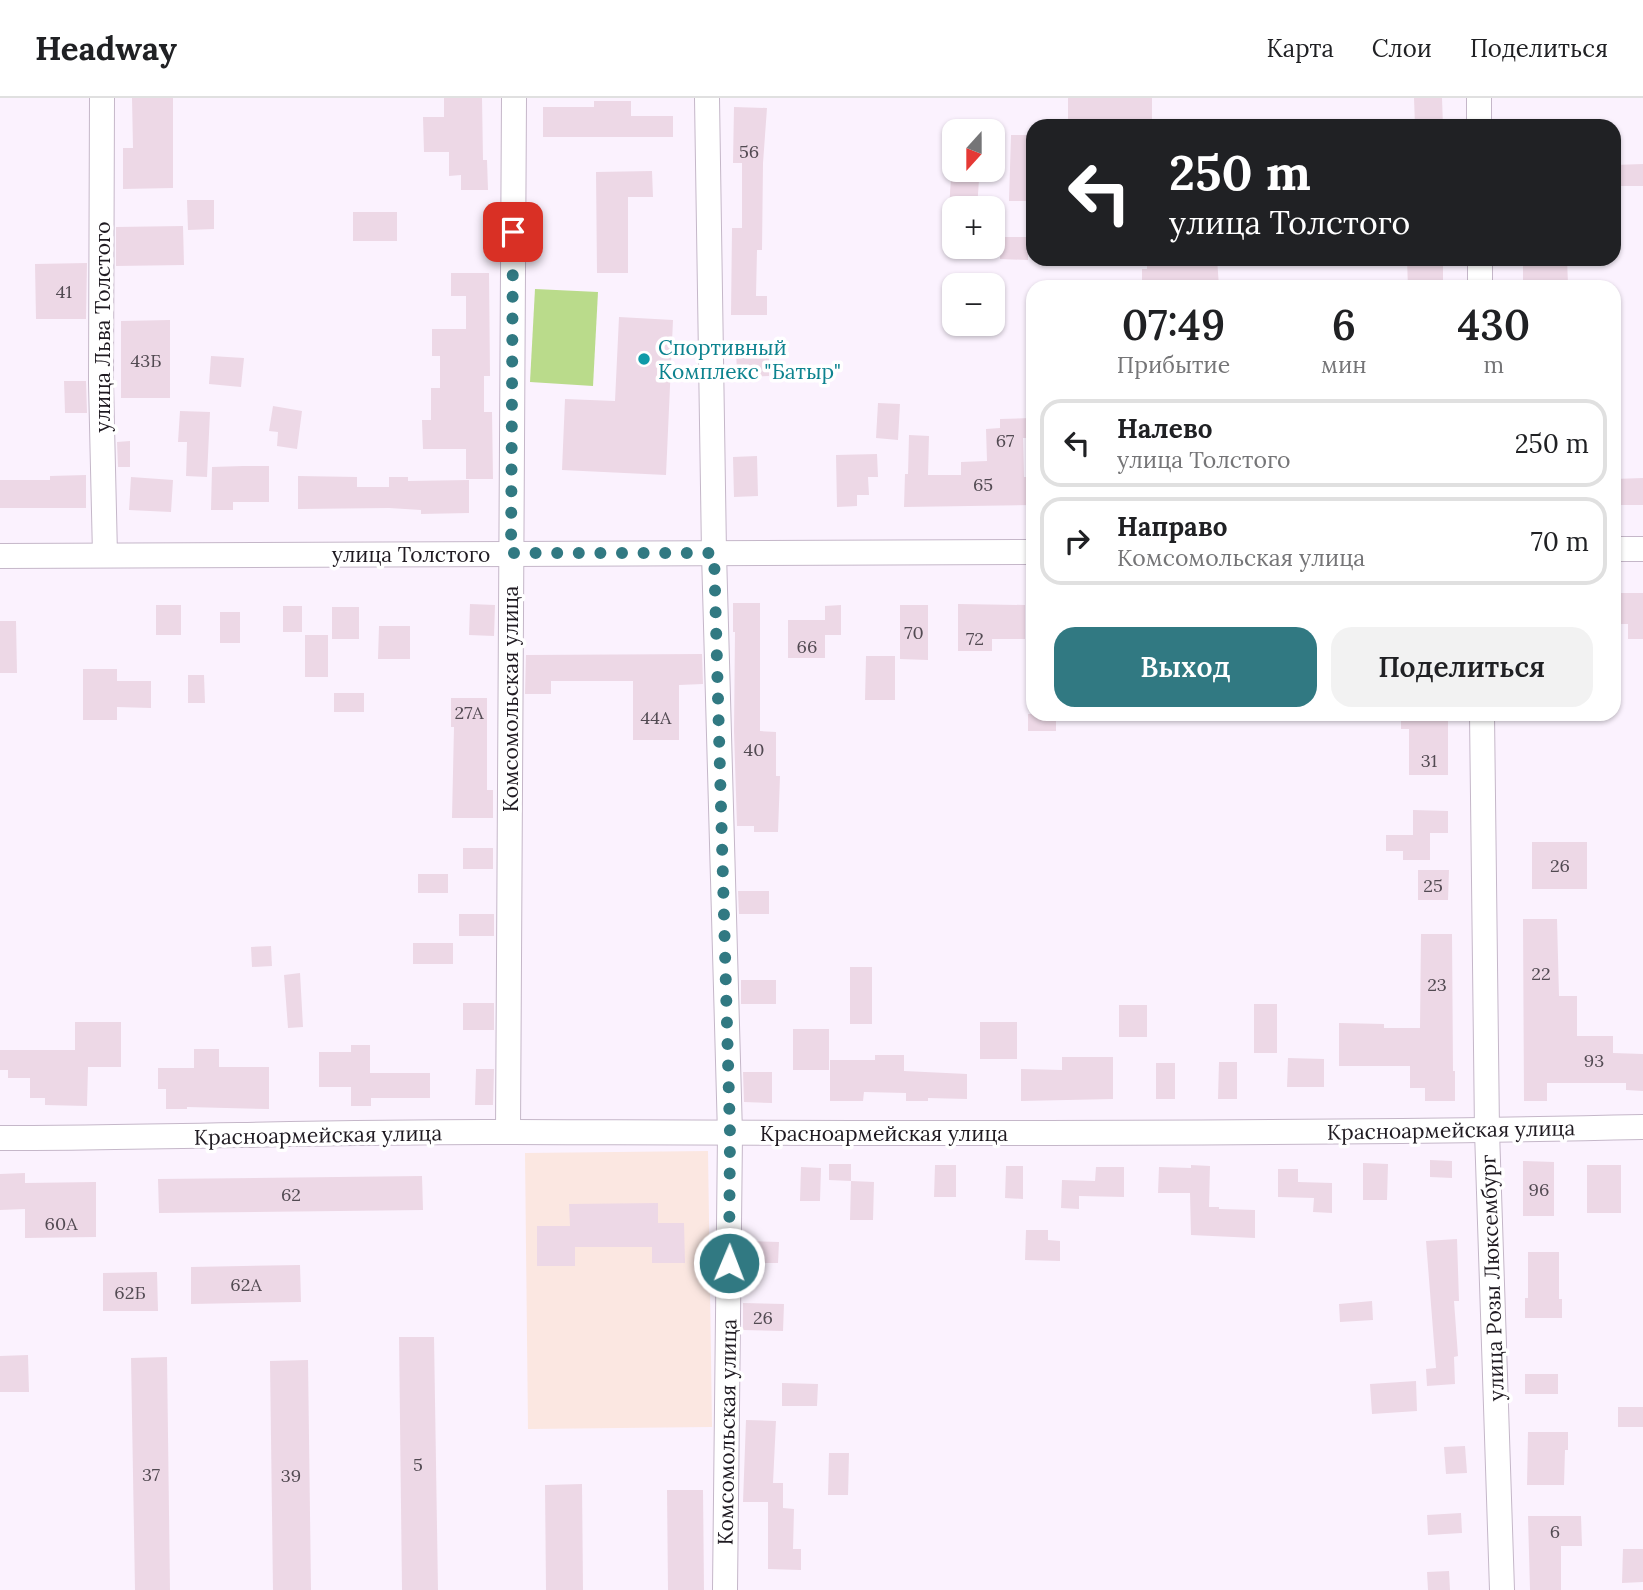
<!DOCTYPE html>
<html lang="ru">
<head>
<meta charset="utf-8">
<style>
	:root { --surface:#fff; --page:#f2f2f2; --text:#202124; --muted:#757577; --line:#e0e0e0; --accent:#317982 }
	body { margin:0; font-family:Lora,serif; background:var(--page); color:var(--text); height:100vh; display:flex; flex-direction:column; font-size:26px; white-space:nowrap }
	* { box-sizing:border-box; margin:0 }
	p { font-size:23px; color:var(--muted) }
	.icon { flex:none; width:38px; height:38px; fill:none; stroke:currentColor; stroke-width:2; stroke-linecap:round; stroke-linejoin:round }
	.map { position:relative; flex:1; overflow:hidden }
	.panel { position:absolute; left:1026px; top:182px; width:595px; height:441px; display:flex; flex-direction:column; background:var(--surface); border-radius:21px; box-shadow:0 2px 5px #0004 }
	.panel>* { flex:none }
	.hud { position:absolute; left:1026px; top:21px; width:595px; height:147px; border-radius:21px; box-shadow:0 2px 5px #0004; background:#202124; color:#fff; overflow:hidden }
	.needle { width:46px; rotate:201deg }
	.controls { position:absolute; left:942px; top:21px; display:grid; gap:14px }
	.controls a { display:grid; place-items:center; width:63px; height:63px; border-radius:14px; background:var(--surface); box-shadow:0 2px 5px #0004; font-size:35px }
	.pin { position:absolute; display:grid; place-items:center; width:60px; height:60px; color:#fff; margin:-30px; border-radius:14px; box-shadow:0 4px 10px #0006 }
	.me { position:absolute; width:77px; margin:-38px; rotate:1deg; stroke-linejoin:round; filter:drop-shadow(0 0 5px #0008) }
	.turn { display:flex; align-items:center; gap:24px; height:147px; padding:0 28px; font-size:32px }
	.turn .icon { width:91px; height:91px; stroke-width:2.5 }
	.turn b { display:block; font-size:49px; line-height:60px }
	.eta { display:flex; justify-content:space-evenly; align-items:center; height:119px; text-align:center }
	.eta b { font-size:42px; font-weight:600; line-height:49px }
	.cta { display:flex; gap:14px; margin-top:auto; padding:14px 28px }
	.cta a { flex:1; height:80px; border-radius:21px; background:var(--accent); color:#fff; font-size:28px; font-weight:600; line-height:80px; text-align:center }
	.cta a+a { background:var(--page); color:var(--text) }
	ul { padding:0; list-style:none }
	li { display:flex; align-items:center; gap:21px; height:88px; margin:0 14px 10px; padding:0 14px; border:4px solid var(--line); border-radius:21px }
	li div { flex:1 }
	li b { display:block; font-size:26px }
	li em { font-style:normal }
	header { display:flex; align-items:center; gap:42px; box-sizing:border-box; height:98px; padding:0 35px; background:var(--surface); border-bottom:2px solid var(--line) }
	header strong { font-size:33px }
	nav { display:flex; gap:38px; margin-inline-start:auto; font-size:24px }
	.map>svg:first-child { display:block }
</style>
</head>
<body>
<header>
<strong>Headway</strong>
<nav><a>Карта</a><a>Слои</a><a>Поделиться</a></nav>
</header>
<div class="map">
<svg width="1643" height="1492" viewBox="0 0 1643 1492">
	<rect width="100%" height="100%" fill="#fbf2fe"/>
	<!-- education -->
	<polygon fill="#fbe7e1" points="708,1053 712,1329 528,1331 525,1055"/>
	<!-- green -->
	<polygon fill="#badb8b" points="535,191 598,194 593,288 530,284"/>
	<!-- building -->
	<g fill="#edd8e6">
		<polygon points="132,0 173,0 173,90 123,91 123,50 133,50"/>
		<polygon points="444,0 482,0 483,62 487,62 488,92 461,92 461,77 449,78 449,54 424,54 423,19 444,19"/>
		<rect x="1068" y="0" width="84" height="28"/>
		<polygon points="1414,0 1442,0 1443,28 1415,28"/>
		<polygon points="594,3 631,3 631,18 673,18 673,39 543,39 543,9 594,9"/>
		<polygon points="734,9 767,10 763,65 762,152 757,152 756,198 767,198 767,217 731,217 732,130 742,130 742,65 733,65"/>
		<polygon points="1011,37 1032,37 1032,103 1009,103"/>
		<polygon points="1643,66 1643,88 1614,88 1614,67"/>
		<polygon points="652,73 653,99 628,99 628,175 597,175 596,74"/>
		<polygon points="951,80 979,82 977,110 949,110"/>
		<polygon points="187,102 214,102 214,131 188,132"/>
		<rect x="353" y="114" width="44" height="29"/>
		<polygon points="183,128 184,167 116,168 116,129"/>
		<polygon points="1001,139 1028,139 1028,162 1000,161"/>
		<polygon points="1147,161 1217,161 1219,188 1142,189 1142,171 1147,171"/>
		<polygon points="1443,161 1443,189 1408,189 1407,162"/>
		<polygon points="1523,161 1567,161 1568,186 1523,186"/>
		<polygon points="87,165 86,221 36,221 35,166"/>
		<polygon points="451,175 489,175 490,278 484,278 484,314 492,314 493,381 466,381 466,351 423,351 422,322 431,322 431,290 440,290 440,258 432,258 432,231 466,231 466,198 451,198"/>
		<polygon points="619,219 673,222 666,377 562,372 565,301 615,303"/>
		<polygon points="170,222 170,300 121,300 121,223"/>
		<polygon points="769,248 769,278 737,279 736,249"/>
		<polygon points="211,258 244,260 241,289 209,286"/>
		<polygon points="64,283 86,283 87,315 65,315"/>
		<polygon points="878,305 900,306 898,342 876,340"/>
		<polygon points="273,308 302,313 297,351 277,348 278,334 269,333"/>
		<polygon points="180,313 210,314 207,379 186,378 187,344 178,344"/>
		<polygon points="1032,320 1032,340 1023,340 1024,379 1032,379 1032,407 904,409 905,376 908,376 909,337 929,338 928,377 961,377 961,364 987,363 986,331 1000,330 1000,321"/>
		<polygon points="130,343 130,369 118,369 117,344"/>
		<polygon points="877,356 878,379 868,379 869,397 857,397 857,408 837,409 836,357"/>
		<polygon points="757,358 758,398 734,399 733,359"/>
		<polygon points="243,368 269,368 269,404 233,404 233,412 211,412 212,369"/>
		<polygon points="86,377 86,410 0,410 0,382 50,382 50,378"/>
		<polygon points="298,378 357,379 357,389 389,389 389,379 408,379 408,383 469,382 469,415 421,416 421,412 389,410 298,411"/>
		<polygon points="131,379 173,382 171,414 129,412"/>
		<polygon points="1643,380 1643,407 1614,407 1614,381"/>
		<polygon points="1615,495 1643,495 1643,541 1628,541 1628,526 1615,526"/>
		<polygon points="733,505 760,505 760,633 776,634 776,678 780,678 778,734 754,734 754,728 737,728 734,633 735,534 733,534"/>
		<polygon points="470,506 495,507 494,538 469,537"/>
		<polygon points="958,506 1025,507 1025,541 992,541 992,553 958,553"/>
		<rect x="156" y="507" width="25" height="30"/>
		<polygon points="841,507 841,537 825,537 825,560 788,560 788,522 825,522 825,508"/>
		<polygon points="900,507 928,507 928,562 900,561"/>
		<rect x="283" y="508" width="19" height="26"/>
		<rect x="332" y="509" width="27" height="32"/>
		<rect x="220" y="514" width="20" height="31"/>
		<polygon points="0,523 16,523 17,575 0,575"/>
		<polygon points="379,528 410,528 410,561 378,561"/>
		<rect x="305" y="537" width="23" height="42"/>
		<polygon points="702,556 703,586 679,587 679,642 633,642 633,583 551,583 551,596 525,596 526,557"/>
		<polygon points="866,558 895,558 895,602 865,602"/>
		<polygon points="83,571 117,571 117,583 151,583 151,610 117,609 117,622 83,622"/>
		<polygon points="188,577 204,577 205,605 188,605"/>
		<rect x="334" y="595" width="30" height="19"/>
		<polygon points="451,600 487,600 487,692 493,692 493,720 452,720 454,629 451,629"/>
		<rect x="1028" y="616" width="28" height="17"/>
		<polygon points="1401,616 1448,616 1448,677 1409,677 1409,631 1401,631"/>
		<polygon points="1413,712 1448,713 1448,735 1430,735 1430,762 1403,762 1403,753 1386,753 1386,737 1413,737"/>
		<rect x="1532" y="744" width="55" height="47"/>
		<rect x="463" y="750" width="30" height="21"/>
		<polygon points="1418,772 1449,772 1448,802 1418,802"/>
		<rect x="418" y="776" width="30" height="19"/>
		<polygon points="738,793 769,793 769,816 739,816"/>
		<rect x="459" y="816" width="35" height="22"/>
		<polygon points="1523,821 1557,821 1559,898 1577,898 1577,938 1613,938 1613,955 1643,956 1643,993 1626,992 1626,985 1547,985 1547,1003 1524,1003"/>
		<polygon points="1421,836 1452,836 1453,973 1455,973 1455,1003 1425,1003 1425,990 1410,990 1410,968 1339,968 1339,925 1384,926 1384,930 1420,930"/>
		<rect x="413" y="845" width="40" height="21"/>
		<polygon points="271,848 272,868 252,869 251,849"/>
		<rect x="850" y="869" width="22" height="57"/>
		<polygon points="300,875 303,929 288,930 284,877"/>
		<rect x="741" y="882" width="35" height="24"/>
		<rect x="463" y="905" width="31" height="27"/>
		<rect x="1254" y="906" width="23" height="49"/>
		<rect x="1119" y="907" width="28" height="32"/>
		<polygon points="75,924 121,924 121,969 88,969 87,1008 45,1007 45,1000 30,1000 30,980 8,980 8,972 0,972 0,952 75,952"/>
		<rect x="980" y="924" width="37" height="37"/>
		<rect x="793" y="931" width="36" height="41"/>
		<polygon points="351,947 370,947 370,975 430,975 430,1000 371,1000 371,1008 351,1008 351,989 319,989 319,954 351,954"/>
		<polygon points="194,951 219,951 219,969 269,969 269,1011 187,1009 187,1011 166,1011 166,991 158,991 158,970 194,970"/>
		<polygon points="875,957 904,957 904,973 967,976 967,1001 928,1000 928,1003 906,1003 906,995 864,994 863,1003 830,1003 830,962 875,962"/>
		<polygon points="1062,959 1113,959 1113,1001 1021,1003 1021,971 1062,972"/>
		<polygon points="1288,960 1324,961 1324,989 1287,989"/>
		<polygon points="1219,964 1237,964 1237,1001 1218,1001"/>
		<rect x="1156" y="965" width="19" height="36"/>
		<polygon points="476,971 494,971 493,1007 475,1007"/>
		<polygon points="743,974 772,974 772,1005 744,1004"/>
		<polygon points="1430,1062 1452,1063 1452,1080 1430,1079"/>
		<polygon points="1523,1063 1554,1064 1554,1118 1523,1118"/>
		<polygon points="1363,1065 1388,1066 1387,1102 1363,1102"/>
		<polygon points="829,1066 851,1066 851,1083 829,1082"/>
		<polygon points="935,1067 956,1067 956,1099 934,1099"/>
		<polygon points="1191,1067 1210,1068 1209,1109 1219,1109 1219,1111 1255,1112 1255,1140 1191,1137 1190,1095 1158,1095 1159,1069 1191,1070"/>
		<rect x="1587" y="1067" width="34" height="48"/>
		<polygon points="1006,1068 1023,1068 1023,1101 1005,1100"/>
		<polygon points="801,1069 821,1070 820,1103 800,1103"/>
		<polygon points="1096,1069 1124,1069 1124,1099 1079,1098 1079,1111 1061,1110 1062,1082 1095,1083"/>
		<polygon points="1278,1071 1298,1071 1298,1084 1332,1085 1332,1115 1313,1114 1314,1100 1278,1099"/>
		<polygon points="25,1075 25,1085 96,1084 96,1139 25,1140 25,1111 0,1112 0,1076"/>
		<polygon points="422,1078 423,1112 159,1115 158,1081"/>
		<polygon points="851,1083 874,1084 873,1122 850,1122"/>
		<polygon points="658,1105 658,1125 684,1125 685,1165 652,1165 652,1149 575,1149 575,1168 537,1168 537,1128 570,1128 569,1106"/>
		<polygon points="1026,1132 1048,1132 1048,1142 1060,1143 1060,1163 1025,1162"/>
		<polygon points="1457,1141 1459,1203 1454,1203 1458,1258 1454,1259 1455,1286 1427,1288 1426,1271 1436,1270 1426,1143"/>
		<polygon points="744,1143 779,1144 778,1165 744,1165"/>
		<polygon points="1528,1154 1559,1154 1559,1201 1562,1201 1562,1220 1525,1220 1525,1200 1528,1200"/>
		<polygon points="300,1167 301,1204 191,1206 191,1169"/>
		<polygon points="157,1174 158,1213 103,1213 103,1175"/>
		<polygon points="1372,1203 1373,1222 1340,1224 1339,1206"/>
		<polygon points="743,1205 784,1206 783,1233 743,1232"/>
		<polygon points="399,1239 434,1239 438,1492 402,1492"/>
		<polygon points="28,1257 29,1294 0,1294 0,1258"/>
		<polygon points="167,1259 170,1492 135,1492 131,1260"/>
		<polygon points="308,1262 311,1492 273,1492 270,1263"/>
		<rect x="1525" y="1276" width="33" height="20"/>
		<polygon points="1416,1283 1417,1313 1372,1316 1370,1286"/>
		<polygon points="782,1285 818,1286 817,1308 782,1308"/>
		<rect x="1618" y="1309" width="25" height="20"/>
		<polygon points="746,1322 776,1323 773,1385 783,1385 783,1410 794,1411 793,1451 801,1451 801,1472 768,1471 768,1404 743,1404"/>
		<polygon points="1528,1334 1568,1334 1568,1352 1565,1352 1564,1387 1527,1387"/>
		<polygon points="1465,1348 1467,1375 1446,1376 1444,1349"/>
		<polygon points="829,1355 849,1355 848,1397 828,1397"/>
		<polygon points="582,1386 583,1492 546,1492 545,1387"/>
		<polygon points="667,1392 703,1392 704,1492 668,1492"/>
		<polygon points="1461,1415 1462,1435 1428,1437 1427,1417"/>
		<polygon points="1528,1418 1581,1418 1582,1448 1561,1448 1561,1492 1530,1492"/>
		<polygon points="1623,1451 1643,1451 1643,1484 1622,1485"/>
		<polygon points="1449,1473 1450,1492 1428,1492 1427,1474"/>
	</g>
	<g fill="none" stroke-linecap="round" stroke-linejoin="round">
		<defs>
			<g id="minor">
				<polyline points="102,0 101,284 105,457"/>
				<polyline points="707,0 714,455 730,1036 725,1492"/>
				<polyline points="1479,0 1479,28"/>
				<polyline points="1480,161 1480,189"/>
				<polyline points="1614,451 1643,451"/>
				<polyline points="0,458 1032,454"/>
				<polyline points="1482,616 1487,1033 1502,1492"/>
				<polyline points="508,1034 514,0"/>
				<path d="M 0,1040 C 171,1040 341,1033 512,1034 C 889,1035 1266,1037 1643,1029"/>
			</g>
		</defs>
		<!-- minor casing -->
		<use href="#minor" stroke="#c5b7c9" stroke-width="26"/>
		<!-- minor -->
		<use href="#minor" stroke="#fff" stroke-width="24"/>
	</g>
	<g fill="none" stroke-linecap="round" stroke-linejoin="round">
		<!-- route -->
		<polyline stroke="#317982" stroke-width="12" stroke-dasharray="0 21.6" points="513,134 511,455 714,455 730,1036 729,1165"/>
	</g>
	<!-- markers -->
	<circle fill="#0f9aa8" stroke="#fff" stroke-width="2.5" cx="644" cy="261" r="7"/>
	<g text-anchor="middle" dominant-baseline="central" stroke-width="7" stroke-linejoin="round" paint-order="stroke">
		<!-- number labels -->
		<g font-size="18" fill="#524a52">
			<text x="749" y="53">56</text>
			<text x="64" y="193">41</text>
			<text x="146" y="262">43Б</text>
			<text x="1005" y="342">67</text>
			<text x="983" y="386">65</text>
			<text x="914" y="534">70</text>
			<text x="975" y="540">72</text>
			<text x="807" y="548">66</text>
			<text x="469" y="614">27А</text>
			<text x="656" y="619">44А</text>
			<text x="754" y="651">40</text>
			<text x="1429" y="662">31</text>
			<text x="1560" y="767">26</text>
			<text x="1433" y="787">25</text>
			<text x="1541" y="875">22</text>
			<text x="1437" y="886">23</text>
			<text x="1594" y="962">93</text>
			<text x="1539" y="1091">96</text>
			<text x="291" y="1096">62</text>
			<text x="61" y="1125">60А</text>
			<text x="246" y="1186">62А</text>
			<text x="130" y="1194">62Б</text>
			<text x="763" y="1219">26</text>
			<text x="418" y="1366">5</text>
			<text x="151" y="1376">37</text>
			<text x="291" y="1377">39</text>
			<text x="1555" y="1433">6</text>
		</g>
		<!-- street labels -->
		<g font-size="21" fill="#1f1a21" stroke="#fff">
			<text transform="translate(102 229) rotate(-90)">улица Льва Толстого</text>
			<text x="411" y="456">улица Толстого</text>
			<text transform="translate(510 601) rotate(-90)">Комсомольская улица</text>
			<text transform="translate(1451 1032) rotate(-1)">Красноармейская улица</text>
			<text x="884" y="1035">Красноармейская улица</text>
			<text transform="translate(318 1037) rotate(-1)">Красноармейская улица</text>
			<text transform="translate(1492 1180) rotate(-92)">улица Розы Люксембург</text>
			<text transform="translate(727 1334) rotate(-89)">Комсомольская улица</text>
		</g>
		<!-- culture labels -->
		<g font-size="21" fill="#0d838f" stroke="#fff" text-anchor="start">
			<text x="658" y="249">Спортивный<tspan x="658" dy="24">Комплекс "Батыр"</tspan></text>
		</g>
	</g>
</svg>
<div class="controls">
<a><svg class="needle" viewBox="-14 -14 28 28"><path d="M0-13l5 13h-10z" fill="#e53935"/><path d="M0 13l5-13h-10z" fill="#757577"/></svg></a>
<a>+</a>
<a>−</a>
</div>
<div class="pin" style="left:513px;top:134px;background:#d93025"><svg class="icon" aria-label="arrive" viewBox="0 0 24 24"><path d="M6 21V4h12l-3 4 3 4H6"/></svg></div>
<svg class="me" style="left:729px;top:1165px" viewBox="-20 -20 40 40"><circle r="17" fill="#317982" stroke="#fff" stroke-width="3"/><path d="M0-11L8 9 0 5-8 9z" fill="#fff"/></svg>
<div class="hud">
<div class="turn"><svg class="icon" aria-label="left" viewBox="0 0 24 24"><path d="M17 20v-9H6M10 6l-5 5 5 5"/></svg><div><b>250 m</b>улица Толстого</div></div>
</div>
<section class="panel">
<div class="eta">
<div><b>07:49</b><p>Прибытие</p></div>
<div><b>6</b><p>мин</p></div>
<div><b>430</b><p>m</p></div>
</div>
<ul>
<li><svg class="icon" aria-label="left" viewBox="0 0 24 24"><path d="M17 20v-9H6M10 6l-5 5 5 5"/></svg><div><b>Налево</b><p>улица Толстого</p></div><em>250 m</em></li>
<li><svg class="icon" aria-label="right" viewBox="0 0 24 24"><path d="M7 20v-9h11M14 6l5 5-5 5"/></svg><div><b>Направо</b><p>Комсомольская улица</p></div><em>70 m</em></li>
</ul>
<div class="cta"><a>Выход</a><a>Поделиться</a></div>
</section>
</div>
</body>
</html>
